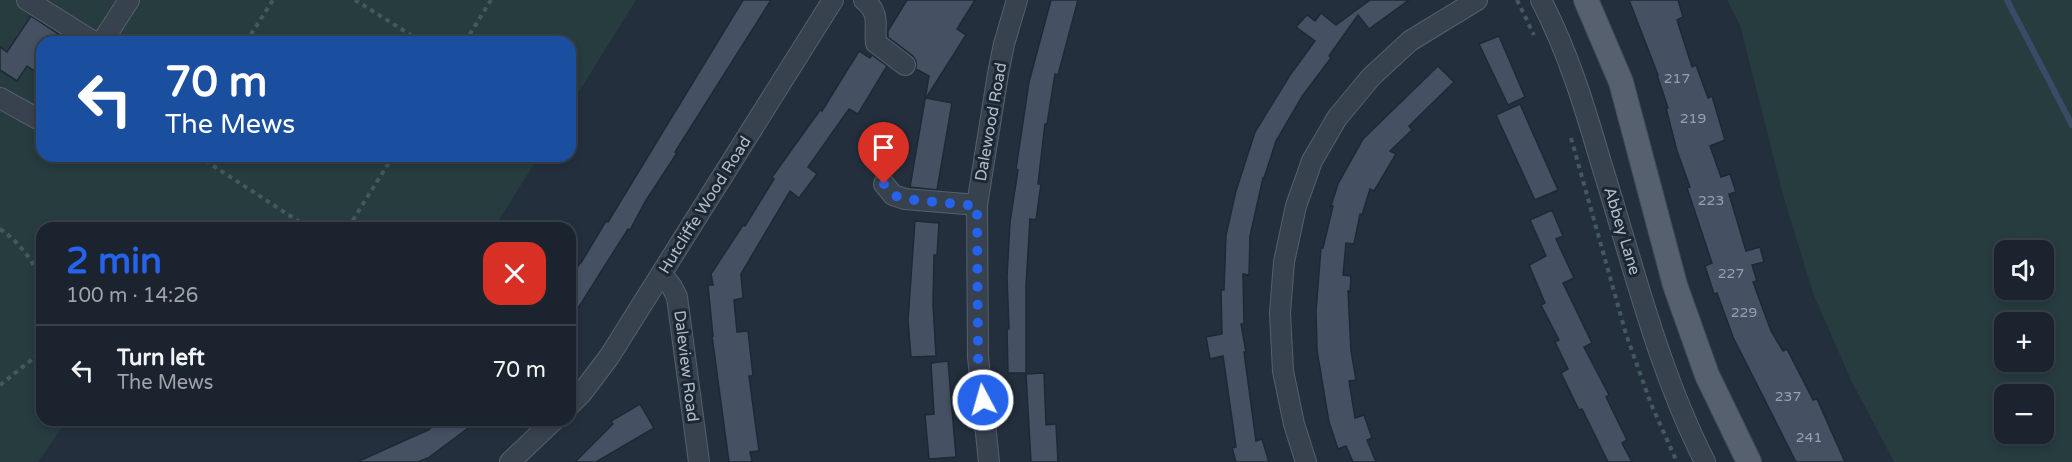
<!DOCTYPE html>
<html lang="en">
<head>
<meta charset="utf-8">
<style>
	:root { --surface:#1b232e; --page:#282f3a; --text:#f1f3f6; --muted:#a0a4aa; --line:#39404a; --accent:#2563eb }
	body { margin:0; font-family:"Varela Round",sans-serif; background:var(--page); color:var(--text); height:100vh; display:flex; flex-direction:column; font-size:22px; white-space:nowrap }
	* { box-sizing:border-box; margin:0 }
	p { font-size:20px; color:var(--muted) }
	.icon { flex:none; width:33px; height:33px; fill:none; stroke:currentColor; stroke-width:2; stroke-linecap:round; stroke-linejoin:round }
	.map { position:relative; flex:1; overflow:hidden }
	.details { position:absolute; left:36px; top:222px; width:540px; height:204px; display:flex; flex-direction:column; background:var(--surface); border-radius:18px; box-shadow:0 3px 9px #0003,0 0 0 2px var(--line) }
	.details>* { flex:none }
	.banner { position:absolute; left:36px; top:36px; width:540px; height:126px; border-radius:18px; box-shadow:0 3px 9px #0003,0 0 0 2px var(--line); background:#1a4fa0; color:#fff; overflow:hidden }
	.fabs { position:absolute; left:1994px; top:240px; display:grid; gap:12px }
	.fabs a { display:grid; place-items:center; width:60px; height:60px; border-radius:12px; background:var(--surface); box-shadow:0 3px 9px #0003,0 0 0 2px var(--line); font-size:30px }
	.pin { position:absolute; display:grid; place-items:center; width:51px; height:51px; color:#fff; margin:-62px -26px; border-radius:50% 50% 50% 0; rotate:-45deg; box-shadow:0 0 6px #0007 }
	.pin .icon { rotate:45deg }
	.me { position:absolute; width:66px; margin:-33px; rotate:354deg; stroke-linejoin:round; filter:drop-shadow(0 0 4px #0008) }
	.turn { display:flex; align-items:center; gap:21px; height:126px; padding:0 30px; font-size:27px }
	.turn .icon { width:78px; height:78px; stroke-width:2.5 }
	.turn b { display:block; font-size:42px; line-height:51px }
	.round { display:grid; place-items:center; flex:none; width:63px; height:63px; border-radius:18px; background:var(--page) }
	.overview { display:flex; align-items:center; justify-content:space-between; height:102px; padding:0 30px }
	h1 { font-size:36px; font-weight:700; line-height:45px; color:var(--accent) }
	ul { padding:0; list-style:none }
	li { display:flex; align-items:center; gap:18px; height:90px; padding:0 30px; border-top:2px solid var(--line) }
	li div { flex:1 }
	li b { display:block; font-size:22px }
	li em { font-style:normal }
	.map>svg:first-child { display:block }
</style>
</head>
<body>
<div class="map">
<svg width="2072" height="462" viewBox="0 0 2072 462">
	<rect width="100%" height="100%" fill="#242f3e"/>
	<!-- green -->
	<g fill="#263c3f" fill-rule="evenodd">
		<polygon points="0,0 636,0 570,106 570,42 42,42 42,156 539,156 494,228 42,228 42,420 67,420 38,462 0,462"/>
		<path d="M 1727,0 L 2072,0 L 2072,462 L 1894,462 L 1851,380 L 1813,293 L 1784,198 L 1740,25 ZM 2004,250 L 2043,250 L 2043,290 L 2004,290 ZM 2004,322 L 2043,322 L 2043,362 L 2004,362 ZM 2004,394 L 2043,394 L 2043,434 L 2004,434 Z"/>
	</g>
	<g fill="none" stroke-linecap="round" stroke-linejoin="round">
		<!-- stream -->
		<polyline stroke="#394c67" stroke-width="6" points="2007,0 2072,125"/>
	</g>
	<!-- building -->
	<g fill="#455162" stroke="#1f2835" stroke-width="1.5">
		<polygon points="743,0 771,0 675,152 677,153 645,202 630,230 628,229 570,321 570,278 580,263 581,263 606,221 608,222"/>
		<polygon points="907,0 975,0 957,29 966,35 926,98 952,103 937,190 910,187 929,76 916,69 916,61 913,56 888,37 888,31"/>
		<polygon points="1051,0 1078,0 1058,75 1055,74 1047,124 1045,124 1038,184 1041,184 1036,220 1030,219 1026,285 1026,373 1008,373 1007,329 1009,329 1007,277 1010,222 1018,170 1016,169 1029,82"/>
		<polygon points="1370,0 1409,0 1369,29 1358,15 1329,56 1331,58 1303,95 1276,141 1264,178 1263,178 1250,236 1249,275 1243,274 1244,324 1241,324 1246,352 1244,352 1256,441 1262,439 1269,462 1236,462 1232,448 1236,447 1223,356 1210,359 1206,337 1222,334 1221,290 1224,290 1226,235 1236,191 1255,132 1290,75 1315,41 1296,27 1307,15 1315,21 1321,13 1336,25"/>
		<polygon points="1629,0 1678,0 1683,17 1677,20 1692,67 1696,65 1708,98 1712,96 1725,140 1710,146 1721,177 1730,174 1736,192 1729,194 1746,251 1760,247 1764,262 1752,265 1757,281 1753,282 1771,331 1783,351 1787,349 1813,400 1817,399 1845,462 1796,462 1733,337 1717,293 1714,294 1705,266 1712,263 1687,188 1690,187 1677,151 1666,108 1668,108 1657,75 1658,75"/>
		<polygon points="31,16 70,42 42,42 42,76 27,66 17,81 0,70 0,47 7,52"/>
		<polygon points="1499,36 1525,97 1508,105 1479,44"/>
		<polygon points="859,51 870,58 872,55 887,66 858,114 849,109 808,167 817,174 799,198 790,191 741,274 743,298 734,300 737,332 748,331 753,376 749,376 759,451 750,452 752,462 729,462 712,336 713,336 708,285 713,285 711,274 743,225 745,226 774,179 772,177 820,110 822,111"/>
		<polygon points="1438,66 1454,82 1409,126 1412,130 1390,151 1396,154 1374,191 1370,189 1362,215 1360,214 1354,244 1346,243 1343,275 1351,276 1350,292 1348,291 1351,351 1356,380 1349,381 1355,418 1364,415 1372,438 1367,440 1376,462 1353,462 1346,446 1338,449 1329,422 1317,350 1316,311 1321,248 1323,248 1333,206 1331,206 1338,184 1363,139"/>
		<polygon points="1520,104 1558,190 1535,200 1496,115"/>
		<polygon points="1552,210 1563,236 1556,239 1574,278 1563,283 1592,343 1584,347 1609,395 1606,397 1627,440 1622,443 1632,462 1608,462 1582,409 1579,410 1561,373 1568,369 1555,342 1559,340 1541,305 1545,303 1529,265 1546,256 1530,220"/>
		<polygon points="915,221 939,223 937,255 934,255 933,304 936,356 911,357 908,320"/>
		<polygon points="948,361 956,457 929,459 925,415 934,414 931,363"/>
		<polygon points="1044,373 1046,425 1056,424 1058,462 1031,462 1026,374"/>
		<polygon points="640,404 654,428 596,462 575,462 613,424 611,421"/>
		<polygon points="441,420 479,420 428,458 418,462 357,462 428,430"/>
	</g>
	<g fill="none" stroke-linecap="round" stroke-linejoin="round">
		<defs>
			<g id="minor">
				<polyline points="27,0 94,42"/>
				<path d="M 864,0 C 881,14 874,24 876,43 L 905,65"/>
				<path d="M 1541,0 C 1569,54 1585,108 1602,166 C 1633,265 1658,369 1705,462"/>
				<polyline points="102,42 129,0"/>
				<polyline points="0,98 38,119 42,119"/>
				<polyline points="884,184 893,195 905,199 977,205"/>
				<polyline points="662,274 672,287 677,297 699,462"/>
				<polyline points="570,405 581,394 609,357 833,0"/>
				<polyline points="510,462 554,420"/>
				<polyline points="989,462 978,357 977,205 998,74 1004,44 1017,0"/>
				<polyline points="1306,462 1294,424 1283,371 1280,313 1284,262 1296,206 1312,161 1337,118 1371,77 1410,41 1477,0"/>
			</g>
			<polyline id="major" points="1586,0 1621,82 1675,285 1707,375 1749,462"/>
		</defs>
		<!-- minor casing -->
		<use href="#minor" stroke="#565f6c" stroke-width="22"/>
		<!-- major casing -->
		<use href="#major" stroke="#414a57" stroke-width="26"/>
		<!-- path -->
		<g stroke="#44595c" stroke-width="4" stroke-dasharray="4.5 4.5" stroke-linecap="butt">
			<polyline points="355,0 422,42"/>
			<polyline points="1517,0 1534,35"/>
			<polyline points="246,42 273,0"/>
			<polyline points="465,42 491,0"/>
			<polyline points="1571,138 1626,334 1651,404 1677,462"/>
			<polyline points="198,156 309,228"/>
			<polyline points="348,228 393,156"/>
			<path d="M 0,229 C 19,242 33,260 42,282"/>
			<polyline points="0,385 35,357 42,342"/>
		</g>
		<!-- minor -->
		<use href="#minor" stroke="#38414e" stroke-width="20"/>
		<!-- major -->
		<use href="#major" stroke="#56606e" stroke-width="24"/>
	</g>
	<g fill="none" stroke-linecap="round" stroke-linejoin="round">
		<!-- route -->
		<polyline stroke="#2563eb" stroke-width="10" stroke-dasharray="0 18" points="884,184 893,195 905,199 977,206 978,357 983,400"/>
	</g>
	<g text-anchor="middle" dominant-baseline="central" stroke-width="6" stroke-linejoin="round" paint-order="stroke">
		<!-- number labels -->
		<g font-size="14" fill="#98a1af">
			<text x="1677" y="78">217</text>
			<text x="1693" y="118">219</text>
			<text x="1711" y="200">223</text>
			<text x="1731" y="273">227</text>
			<text x="1744" y="312">229</text>
			<text x="1788" y="396">237</text>
			<text x="1809" y="437">241</text>
		</g>
		<!-- street labels -->
		<g font-size="16" fill="#b4bcc9" stroke="#1d2633">
			<text transform="translate(991 122) rotate(-80)">Dalewood Road</text>
			<text transform="translate(705 205) rotate(-58)">Hutcliffe Wood Road</text>
			<text transform="translate(1622 231) rotate(73)">Abbey Lane</text>
			<text transform="translate(686 366) rotate(83)">Daleview Road</text>
		</g>
	</g>
</svg>
<div class="fabs">
<a><svg class="icon" aria-label="sound" viewBox="0 0 24 24"><path d="M4 9h4l5-4v14l-5-4H4zM17 9q2 3 0 6"/></svg></a>
<a>+</a>
<a>−</a>
</div>
<div class="pin" style="left:884px;top:184px;background:#d93025"><svg class="icon" aria-label="arrive" viewBox="0 0 24 24"><path d="M6 21V4h12l-3 4 3 4H6"/></svg></div>
<svg class="me" style="left:983px;top:400px" viewBox="-20 -20 40 40"><circle r="17" fill="#2563eb" stroke="#fff" stroke-width="3"/><path d="M0-11L8 9 0 5-8 9z" fill="#fff"/></svg>
<div class="banner">
<div class="turn"><svg class="icon" aria-label="left" viewBox="0 0 24 24"><path d="M17 20v-9H6M10 6l-5 5 5 5"/></svg><div><b>70 m</b>The Mews</div></div>
</div>
<section class="details">
<div class="overview"><div><h1>2 min</h1><p>100 m · 14:26</p></div><a class="round" style="background:#d93025;color:#fff"><svg class="icon" aria-label="close" viewBox="0 0 24 24"><path d="M6 6l12 12M18 6L6 18"/></svg></a></div>
<ul>
<li><svg class="icon" aria-label="left" viewBox="0 0 24 24"><path d="M17 20v-9H6M10 6l-5 5 5 5"/></svg><div><b>Turn left</b><p>The Mews</p></div><em>70 m</em></li>
</ul>
</section>
</div>
</body>
</html>
